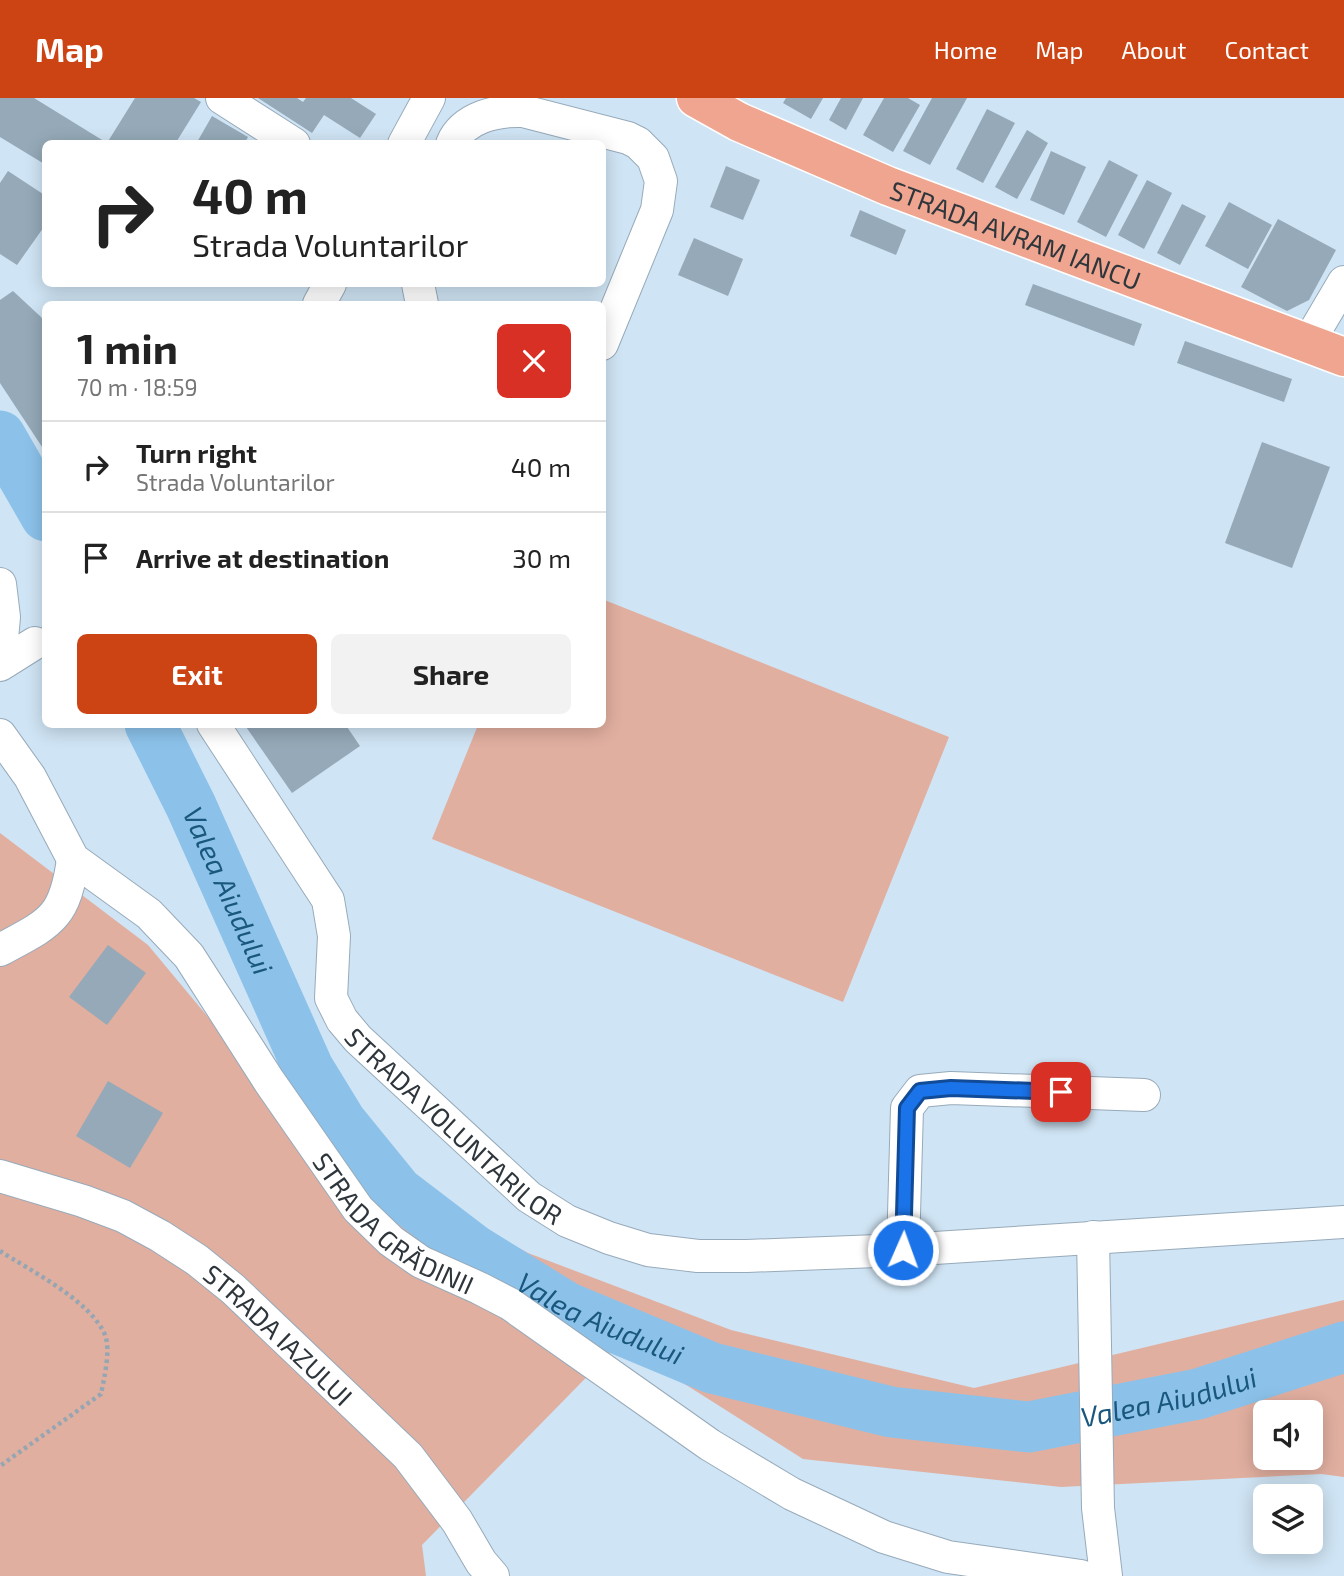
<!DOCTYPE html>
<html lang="en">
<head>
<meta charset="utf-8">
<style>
	:root { --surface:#fff; --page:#f2f2f2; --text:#222; --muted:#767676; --line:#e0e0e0; --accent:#cc4413 }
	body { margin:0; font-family:"Exo 2",sans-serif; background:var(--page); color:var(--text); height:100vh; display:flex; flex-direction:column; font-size:26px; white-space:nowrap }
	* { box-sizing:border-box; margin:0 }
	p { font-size:23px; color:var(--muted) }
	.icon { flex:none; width:38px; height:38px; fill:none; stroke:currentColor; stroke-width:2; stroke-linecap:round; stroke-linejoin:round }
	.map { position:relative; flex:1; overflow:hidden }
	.details { position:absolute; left:42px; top:203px; width:564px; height:427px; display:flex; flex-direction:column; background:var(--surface); border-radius:10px; box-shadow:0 4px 18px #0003 }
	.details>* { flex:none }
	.hud { position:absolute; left:42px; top:42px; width:564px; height:147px; border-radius:10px; box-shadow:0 4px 18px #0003; background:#fff; color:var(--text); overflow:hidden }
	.tools { position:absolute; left:1253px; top:1302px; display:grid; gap:14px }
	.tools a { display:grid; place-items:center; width:70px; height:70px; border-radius:10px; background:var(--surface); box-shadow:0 4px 18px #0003; font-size:35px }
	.pin { position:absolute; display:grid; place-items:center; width:60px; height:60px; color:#fff; margin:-30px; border-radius:14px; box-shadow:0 4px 10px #0006 }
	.me { position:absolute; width:77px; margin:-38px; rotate:2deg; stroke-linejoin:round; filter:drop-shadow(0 0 5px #0008) }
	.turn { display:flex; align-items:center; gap:24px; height:147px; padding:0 35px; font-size:32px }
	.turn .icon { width:91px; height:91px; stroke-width:2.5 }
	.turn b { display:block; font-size:49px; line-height:60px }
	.round { display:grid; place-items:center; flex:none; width:74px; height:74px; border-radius:10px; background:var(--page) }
	.headline { display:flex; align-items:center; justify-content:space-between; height:119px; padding:0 35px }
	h1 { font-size:42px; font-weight:700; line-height:52px }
	.action { display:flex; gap:14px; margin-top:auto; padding:14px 35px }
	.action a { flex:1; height:80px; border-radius:10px; background:var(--accent); color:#fff; font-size:28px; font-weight:700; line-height:80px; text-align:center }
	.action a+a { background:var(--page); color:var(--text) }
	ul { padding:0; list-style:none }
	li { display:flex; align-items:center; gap:21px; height:91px; padding:0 35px; border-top:2px solid var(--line) }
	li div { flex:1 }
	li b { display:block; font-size:26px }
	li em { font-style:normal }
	header { display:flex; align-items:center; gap:42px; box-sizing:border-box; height:98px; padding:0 35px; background:var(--accent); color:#fff }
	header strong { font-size:33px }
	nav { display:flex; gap:38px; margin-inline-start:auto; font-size:24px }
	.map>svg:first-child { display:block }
</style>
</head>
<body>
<header>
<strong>Map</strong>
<nav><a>Home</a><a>Map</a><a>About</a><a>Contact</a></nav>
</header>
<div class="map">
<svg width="1344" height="1478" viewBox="0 0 1344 1478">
	<rect width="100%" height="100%" fill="#cfe4f4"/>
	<!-- green -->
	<g fill="#e1afa0" fill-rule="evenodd">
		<polygon points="602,501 949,639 843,904 432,741 478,627 602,626"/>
		<path d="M 0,735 L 148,847 L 302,1032 L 528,1155 L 731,1232 L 974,1290 L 1344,1202 L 1344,1379 L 1321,1376 L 1061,1389 L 803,1361 L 620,1245 L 422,1447 L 426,1478 L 0,1478 ZM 1265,1314 L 1311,1314 L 1311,1360 L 1265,1360 Z"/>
	</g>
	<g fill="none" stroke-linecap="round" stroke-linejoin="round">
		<!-- river -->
		<g stroke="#8cc2ea" stroke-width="51">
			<polyline points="0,338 46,418"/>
			<path id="s1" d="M 150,626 L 191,708 L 308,970 L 341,1024 L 398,1094 L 474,1152 L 566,1209 L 712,1270 L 891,1314 L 1029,1329 L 1198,1296 L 1344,1249"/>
		</g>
	</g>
	<!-- building -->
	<g fill="#95a9b8">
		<polygon points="0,0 34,0 107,45 135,0 194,0 201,4 175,46 46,46 46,67 0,39"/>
		<polygon points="258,0 297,0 303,4 306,0 351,0 376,16 360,40 324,17 312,35"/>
		<polygon points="786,0 823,0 811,21 783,5"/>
		<polygon points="841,0 863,0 846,32 829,22"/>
		<polygon points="884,0 908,0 920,7 893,54 863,37"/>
		<polygon points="932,0 967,0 930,67 903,53"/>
		<polygon points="987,11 1015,25 983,85 956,71"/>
		<polygon points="212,18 248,39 244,46 196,46"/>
		<polygon points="1027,32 1048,45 1017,101 995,89"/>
		<polygon points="1051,53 1086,69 1064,117 1030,102"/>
		<polygon points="1109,62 1138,77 1106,139 1077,124"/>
		<polygon points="726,68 760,82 743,122 710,109"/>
		<polygon points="8,73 46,98 46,126 17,167 0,156 0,85"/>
		<polygon points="1147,82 1172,95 1144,151 1118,137"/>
		<polygon points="1229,104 1272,127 1248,171 1205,148"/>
		<polygon points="1182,106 1206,118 1180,167 1157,155"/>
		<polygon points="860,112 906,132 896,157 850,138"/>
		<polygon points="1278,121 1336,152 1309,202 1287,213 1241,189"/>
		<polygon points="694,140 743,161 728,198 678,177"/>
		<polygon points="1033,186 1142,226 1134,248 1025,207"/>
		<polygon points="13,193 41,219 46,227 46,355 0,285 0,202"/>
		<polygon points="1185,243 1292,281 1284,304 1177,265"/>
		<polygon points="1262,344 1330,369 1292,470 1225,445"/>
		<polygon points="244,626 345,626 360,648 292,695"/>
		<polygon points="108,847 146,875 107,927 69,899"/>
		<polygon points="108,983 163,1015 130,1070 76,1038"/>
	</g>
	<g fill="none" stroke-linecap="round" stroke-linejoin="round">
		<defs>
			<g id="minor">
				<polyline points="222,0 294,46"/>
				<polyline points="404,46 429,0"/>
				<path d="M 452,46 C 463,19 497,12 523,13 L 628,40 L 638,45 L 653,60 L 661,83 L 657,112 L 602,246"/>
				<polyline points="418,186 422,206"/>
				<polyline points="319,206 330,186"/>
				<polyline points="1308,245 1344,184"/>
				<polyline points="0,486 4,519 0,563"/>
				<polyline points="0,567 35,545"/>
				<path id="s2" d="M 213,626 L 328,802 L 334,838 L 331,900 L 342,922 L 358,941 L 529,1099 L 567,1123 L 609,1140 L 648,1152 L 698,1158 L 747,1158 L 903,1152 L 1344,1124"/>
				<path id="s3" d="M 0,637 L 30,679 L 73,761 L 149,816 L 189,858 L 269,983 L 358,1111 L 391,1143 L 421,1164 L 479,1190 L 510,1206 L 710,1347 L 792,1396 L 884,1439 L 948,1459 L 1081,1478"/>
				<path d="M 0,852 C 50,825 65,821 73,761"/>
				<path id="s4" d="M 0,1078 L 83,1103 L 123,1118 L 160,1138 L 197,1162 L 233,1191 L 408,1358 L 457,1423 L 481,1464 L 493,1478"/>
				<polyline points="1093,1139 1098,1410 1106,1478"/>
				<polyline points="903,1152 907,1010 920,993 951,990 1144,997"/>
			</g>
			<g id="major">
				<path id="s5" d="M 696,0 L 739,24 L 888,88 L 1344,259"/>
			</g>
		</defs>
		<!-- minor casing -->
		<use href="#minor" stroke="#97aaba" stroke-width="34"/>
		<!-- major casing -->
		<use href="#major" stroke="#fff" stroke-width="41"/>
		<!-- path -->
		<path stroke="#95a6b2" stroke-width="4.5" stroke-dasharray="3.5 3.5" stroke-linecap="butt" d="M 0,1153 C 31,1173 91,1203 105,1237 C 111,1252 104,1281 101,1296 L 0,1368"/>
		<!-- minor -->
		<use href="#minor" stroke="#fff" stroke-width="32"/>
		<!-- major -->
		<use href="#major" stroke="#efa58f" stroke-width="38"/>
	</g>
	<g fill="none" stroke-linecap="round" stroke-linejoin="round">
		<defs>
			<polyline id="route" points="903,1152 907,1010 920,993 951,990 1061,994"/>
		</defs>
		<!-- route casing -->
		<use href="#route" stroke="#114b97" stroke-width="18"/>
		<!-- route -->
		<use href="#route" stroke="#1a73e8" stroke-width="12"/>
	</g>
	<g text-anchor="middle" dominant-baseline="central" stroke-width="5" stroke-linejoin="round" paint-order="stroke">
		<!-- street labels -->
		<g font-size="26" fill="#2e363c" stroke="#fff">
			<text stroke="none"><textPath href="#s5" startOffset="348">STRADA AVRAM IANCU</textPath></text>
			<text stroke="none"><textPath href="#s2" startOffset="488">STRADA VOLUNTARILOR</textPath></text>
			<text stroke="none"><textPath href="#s3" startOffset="637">STRADA GRĂDINII</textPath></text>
			<text stroke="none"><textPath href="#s4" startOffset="326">STRADA IAZULUI</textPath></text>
		</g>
		<!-- water labels -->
		<g font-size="28" font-style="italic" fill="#19577e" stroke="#fff">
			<text stroke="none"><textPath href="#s1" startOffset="184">Valea Aiudului</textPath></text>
			<text stroke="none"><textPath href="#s1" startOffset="772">Valea Aiudului</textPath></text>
			<text stroke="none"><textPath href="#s1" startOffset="1360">Valea Aiudului</textPath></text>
		</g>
	</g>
</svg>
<div class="tools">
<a><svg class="icon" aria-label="sound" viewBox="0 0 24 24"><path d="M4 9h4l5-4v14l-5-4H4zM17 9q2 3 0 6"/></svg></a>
<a><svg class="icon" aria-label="layers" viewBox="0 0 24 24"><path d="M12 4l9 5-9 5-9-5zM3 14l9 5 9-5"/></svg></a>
</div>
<div class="pin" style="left:1061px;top:994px;background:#d93025"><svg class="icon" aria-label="arrive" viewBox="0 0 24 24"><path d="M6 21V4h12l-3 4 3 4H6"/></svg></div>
<svg class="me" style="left:903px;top:1152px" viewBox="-20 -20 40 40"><circle r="17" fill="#1a73e8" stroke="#fff" stroke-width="3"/><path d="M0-11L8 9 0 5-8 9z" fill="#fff"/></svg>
<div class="hud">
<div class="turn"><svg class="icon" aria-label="right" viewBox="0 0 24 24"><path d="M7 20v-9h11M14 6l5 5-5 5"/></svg><div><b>40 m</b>Strada Voluntarilor</div></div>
</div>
<section class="details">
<div class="headline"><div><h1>1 min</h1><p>70 m · 18:59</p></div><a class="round" style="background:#d93025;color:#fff"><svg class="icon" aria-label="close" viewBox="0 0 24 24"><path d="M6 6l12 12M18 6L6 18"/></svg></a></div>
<ul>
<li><svg class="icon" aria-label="right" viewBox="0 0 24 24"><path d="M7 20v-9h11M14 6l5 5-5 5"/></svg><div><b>Turn right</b><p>Strada Voluntarilor</p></div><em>40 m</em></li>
<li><svg class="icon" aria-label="arrive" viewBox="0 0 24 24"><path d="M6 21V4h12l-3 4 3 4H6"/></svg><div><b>Arrive at destination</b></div><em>30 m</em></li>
</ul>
<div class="action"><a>Exit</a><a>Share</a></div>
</section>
</div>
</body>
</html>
